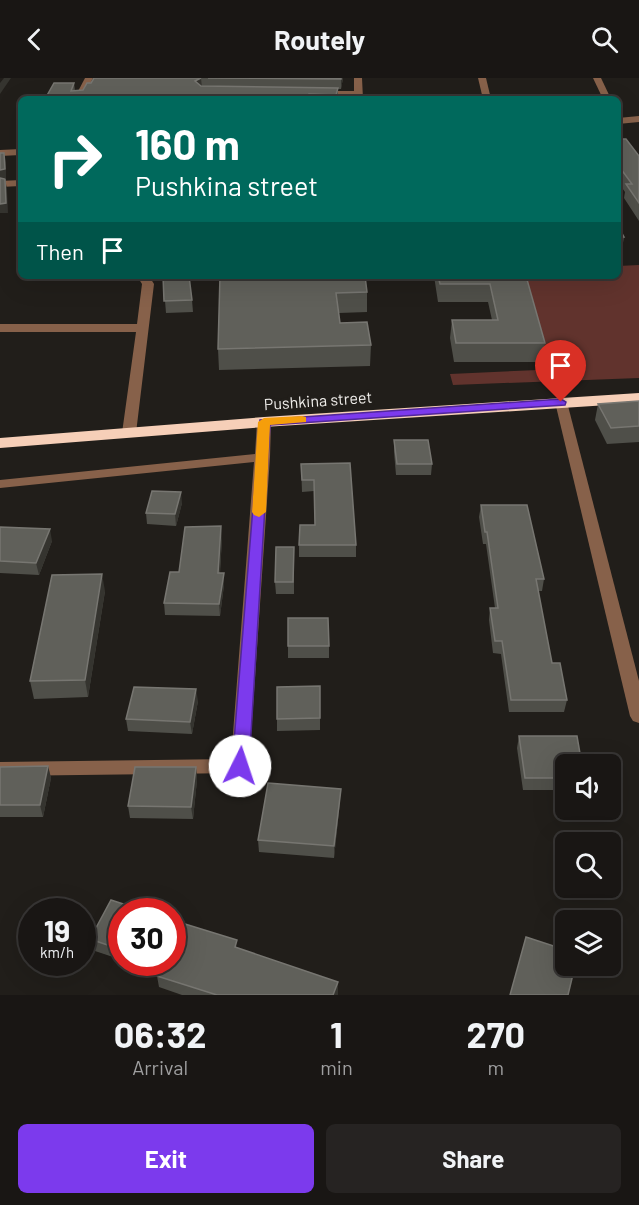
<!DOCTYPE html>
<html lang="en">
<head>
<meta charset="utf-8">
<style>
	:root { --surface:#191614; --page:#262322; --text:#f1f3f6; --muted:#9f9fa0; --line:#373534; --accent:#7c3aed }
	body { margin:0; font-family:Barlow,sans-serif; background:var(--page); color:var(--text); height:100vh; display:flex; flex-direction:column; font-size:22px; white-space:nowrap }
	* { box-sizing:border-box; margin:0 }
	p { font-size:20px; color:var(--muted) }
	.icon { flex:none; width:33px; height:33px; fill:none; stroke:currentColor; stroke-width:2; stroke-linecap:round; stroke-linejoin:round }
	.map { position:relative; height:917px; overflow:hidden }
	.sheet { display:flex; flex-direction:column; background:var(--surface); flex:1 }
	.sheet>* { flex:none }
	.banner { position:absolute; left:18px; top:18px; width:603px; height:183px; border-radius:9px; box-shadow:0 6px 24px #0002,0 0 0 2px var(--line); background:#00695c; color:#fff; overflow:hidden }
	.controls { position:absolute; left:555px; top:676px; display:grid; gap:12px }
	.controls a { display:grid; place-items:center; width:66px; height:66px; border-radius:9px; background:var(--surface); box-shadow:0 6px 24px #0002,0 0 0 2px var(--line); font-size:30px }
	.speed { position:absolute; left:18px; top:820px; display:flex; gap:12px; font-size:30px; font-weight:700; text-align:center }
	.speed>* { display:grid; place-content:center; width:78px; height:78px; border-radius:50%; background:var(--surface); box-shadow:0 6px 24px #0002,0 0 0 2px var(--line); line-height:1 }
	.speed small { font-size:15px; font-weight:400 }
	.speed .limit { border:9px solid #d22; background:#fff; color:#111 }
	.pin { position:absolute; display:grid; place-items:center; width:51px; height:51px; color:#fff; margin:-62px -26px; border-radius:50% 50% 50% 0; rotate:-45deg; box-shadow:0 0 6px #0007 }
	.pin .icon { rotate:45deg }
	.me { position:absolute; width:66px; margin:-33px; rotate:4deg; stroke-linejoin:round; filter:drop-shadow(0 0 4px #0008) }
	.turn { display:flex; align-items:center; gap:21px; height:126px; padding:0 18px; font-size:27px }
	.turn .icon { width:78px; height:78px; stroke-width:2.5 }
	.turn b { display:block; font-size:42px; line-height:51px }
	.then { display:flex; align-items:center; height:57px; padding:0 18px; background:#0003; gap:12px; font-size:22px }
	.eta { display:flex; justify-content:space-evenly; align-items:center; height:102px; text-align:center }
	.eta b { font-size:36px; font-weight:700; line-height:42px }
	.action { display:flex; gap:12px; margin-top:auto; padding:12px 18px }
	.action a { flex:1; height:69px; border-radius:9px; background:var(--accent); color:#fff; font-size:24px; font-weight:700; line-height:69px; text-align:center }
	.action a+a { background:var(--page); color:var(--text) }
	header { display:flex; justify-content:space-between; align-items:center; height:78px; padding:0 18px; background:var(--surface); font-size:27px; font-weight:700 }
	.map>svg:first-child { display:block }
</style>
</head>
<body>
<header><svg class="icon" aria-label="back" viewBox="0 0 24 24"><path d="M15 5l-7 7 7 7"/></svg>Routely<svg class="icon" aria-label="search" viewBox="0 0 24 24"><circle cx="10" cy="10" r="6"/><path d="M15 15l6 6"/></svg></header>
<div class="map">
<svg width="639" height="917" viewBox="0 0 639 917">
	<rect width="100%" height="100%" fill="#211e1a"/>
	<!-- green -->
	<polygon fill="#61332d" points="639,187 639,300 453,307 450,296 538,292 501,198 618,198 618,188"/>
	<g fill="none" stroke-linecap="round" stroke-linejoin="round">
		<!-- minor -->
		<g fill="#87614a" fill-rule="evenodd">
			<polygon points="85,0 93,0 82,21 74,21"/>
			<polygon points="354,0 362,0 363,21 355,21 355,18 319,17 315,15 319,13 354,13"/>
			<polygon points="478,0 486,0 491,21 483,21"/>
			<polygon points="593,0 601,0 611,21 603,21"/>
			<polygon points="639,38 639,44 618,46 618,40"/>
			<polygon points="21,71 21,77 0,78 0,72"/>
			<polygon points="21,102 21,108 0,109 0,103"/>
			<polygon points="137,198 149,198 154,206 136,355 129,359 122,355 136,254 0,254 0,246 137,246 142,206"/>
			<polygon points="561,320 567,324 639,603 639,645 633,643 630,638 555,324"/>
			<polygon points="264,340 271,344 270,379 249,688 247,693 240,695 0,698 0,684 231,681 254,384 0,410 0,402 255,376 257,344"/>
		</g>
		<!-- highway -->
		<polygon fill="#f6cfb8" fill-rule="evenodd" points="639,315 639,325 264,349 0,370 0,360 264,339"/>
	</g>
	<!-- wall -->
	<g fill="#4f4f49">
		<polygon points="94,0 343,0 341,11 338,11 338,21 45,21 74,5 75,13 83,12 91,5"/>
		<polygon points="618,61 639,78 639,143 624,120 625,114 618,104"/>
		<polygon points="618,148 624,159 621,176 618,176"/>
		<polygon points="163,198 192,222 193,234 166,235"/>
		<polygon points="220,198 367,214 367,234 339,235 340,245 371,267 370,288 219,292 218,271"/>
		<polygon points="434,198 526,198 545,265 542,284 454,284 450,260 452,242 492,242 488,224 438,224"/>
		<polygon points="639,323 639,364 607,366 595,342 598,326"/>
		<polygon points="394,362 432,386 431,397 396,397 394,374"/>
		<polygon points="350,385 356,467 356,479 299,479 299,467 315,447 314,413 302,414 301,386"/>
		<polygon points="182,425 176,448 147,446 146,435"/>
		<polygon points="481,427 544,501 542,513 538,513 552,585 567,622 564,634 509,634 501,576 493,575 489,542 490,530 495,530 486,466 483,466 479,439"/>
		<polygon points="0,449 52,463 39,497 0,495"/>
		<polygon points="222,460 220,495 224,507 220,538 165,537 164,525 179,494"/>
		<polygon points="294,469 294,516 276,516 275,504"/>
		<polygon points="105,513 88,619 34,621 30,603"/>
		<polygon points="288,540 329,568 329,580 288,580"/>
		<polygon points="320,608 320,652 277,653 277,641"/>
		<polygon points="198,623 192,656 128,653 126,641"/>
		<polygon points="519,658 566,687 566,712 523,712 517,670"/>
		<polygon points="48,688 51,700 43,739 0,739 0,689"/>
		<polygon points="196,689 197,702 193,741 130,740 128,728"/>
		<polygon points="340,723 334,780 259,774 258,762"/>
		<polygon points="122,834 122,882 92,872 90,861"/>
		<polygon points="238,870 338,915 338,917 182,917 159,909 157,898 158,895 129,885 172,885"/>
	</g>
	<!-- shaded-wall -->
	<g fill="#35342f">
		<polygon points="4,0 11,0 0,16 0,5"/>
		<polygon points="201,0 202,10 195,3"/>
		<polygon points="341,0 343,0 341,11"/>
		<polygon points="4,75 6,84 6,100 0,101 0,92"/>
		<polygon points="5,101 7,111 8,135 0,135 0,126"/>
		<polygon points="181,414 182,425 176,448 175,436"/>
		<polygon points="221,448 222,460 219,507 218,495"/>
		<polygon points="50,451 52,463 39,497 36,485"/>
		<polygon points="224,495 224,507 220,538 219,526"/>
		<polygon points="102,496 105,513 88,619 85,602"/>
		<polygon points="196,611 198,623 192,656 190,644"/>
		<polygon points="48,688 51,700 43,739 40,727"/>
		<polygon points="196,689 197,702 193,741 191,729"/>
		<polygon points="341,711 340,723 334,780 334,768"/>
		<polygon points="338,904 338,917 333,917"/>
	</g>
	<!-- building -->
	<g fill="#60605a" stroke="#777671" stroke-width="1.5">
		<polygon points="94,0 201,0 195,3 201,8 338,10 336,17 309,16 309,21 174,21 139,20 139,21 45,21 54,5 74,5 71,13 83,12 87,5 91,5"/>
		<polygon points="208,0 341,0 341,1"/>
		<polygon points="618,61 626,61 639,78 639,125 626,106 632,106 618,87"/>
		<polygon points="0,75 4,75 5,91 0,92"/>
		<polygon points="0,100 5,101 6,125 0,126"/>
		<polygon points="618,148 624,159 618,159"/>
		<polygon points="163,198 189,198 192,222 164,223"/>
		<polygon points="220,198 365,198 367,214 336,215 340,245 367,244 371,267 218,271"/>
		<polygon points="438,198 526,198 545,265 456,265 452,242 498,242 490,206 440,206"/>
		<polygon points="639,323 639,348 611,350 598,326"/>
		<polygon points="394,362 428,362 432,386 397,386"/>
		<polygon points="350,385 356,467 299,467 300,447 315,447 314,402 302,402 301,386"/>
		<polygon points="152,413 181,414 175,436 146,435"/>
		<polygon points="481,427 527,427 544,501 536,501 552,585 560,585 567,622 511,622 502,563 495,563 490,530 498,530 487,454 485,454"/>
		<polygon points="221,448 218,495 224,495 219,526 164,525 170,494 179,494 185,449"/>
		<polygon points="0,449 50,451 36,485 0,483"/>
		<polygon points="276,469 294,469 293,504 275,504"/>
		<polygon points="102,496 85,602 30,603 52,497"/>
		<polygon points="288,540 328,540 329,568 288,568"/>
		<polygon points="320,608 320,640 277,641 277,609"/>
		<polygon points="134,609 196,611 190,644 126,641"/>
		<polygon points="519,658 577,658 582,687 566,687 566,700 525,700"/>
		<polygon points="48,688 40,727 0,727 0,689"/>
		<polygon points="135,689 196,689 191,729 128,728"/>
		<polygon points="268,705 341,711 334,768 258,762"/>
		<polygon points="111,822 148,834 122,834 122,872 90,861"/>
		<polygon points="172,842 237,862 235,869 338,904 333,917 217,917 157,898 163,886 161,885 172,885"/>
		<polygon points="526,859 566,872 566,888 575,888 568,917 510,917"/>
	</g>
	<!-- route -->
	<polygon fill="#7c3aed" stroke="#51269a" stroke-width="1.5" points="561,321 566,324 565,327 270,347 249,688 246,693 240,695 234,693 232,688 260,342"/>
	<!-- slow -->
	<polygon fill="#f59e0b" points="302,338 306,339 306,344 270,347 266,434 259,439 254,437 252,434 258,344 264,340"/>
	<g text-anchor="middle" dominant-baseline="central" stroke-width="6" stroke-linejoin="round" paint-order="stroke">
		<!-- street labels -->
		<g font-size="16" fill="#efedea" stroke="#211e1a">
			<text transform="translate(318 322) rotate(-4)">Pushkina street</text>
		</g>
	</g>
</svg>
<div class="controls">
<a><svg class="icon" aria-label="sound" viewBox="0 0 24 24"><path d="M4 9h4l5-4v14l-5-4H4zM17 9q2 3 0 6"/></svg></a>
<a><svg class="icon" aria-label="search" viewBox="0 0 24 24"><circle cx="10" cy="10" r="6"/><path d="M15 15l6 6"/></svg></a>
<a><svg class="icon" aria-label="layers" viewBox="0 0 24 24"><path d="M12 4l9 5-9 5-9-5zM3 14l9 5 9-5"/></svg></a>
</div>
<div class="speed"><div>19<small>km/h</small></div><div class="limit">30</div></div>
<div class="pin" style="left:561px;top:324px;background:#d93025"><svg class="icon" aria-label="arrive" viewBox="0 0 24 24"><path d="M6 21V4h12l-3 4 3 4H6"/></svg></div>
<svg class="me" style="left:240px;top:688px" viewBox="-20 -20 40 40"><circle r="19" fill="#fff"/><path d="M0-13L10 11 0 6-10 11z" fill="#7c3aed"/></svg>
<div class="banner">
<div class="turn"><svg class="icon" aria-label="right" viewBox="0 0 24 24"><path d="M7 20v-9h11M14 6l5 5-5 5"/></svg><div><b>160 m</b>Pushkina street</div></div>
<div class="then">Then<svg class="icon" aria-label="arrive" viewBox="0 0 24 24"><path d="M6 21V4h12l-3 4 3 4H6"/></svg></div>
</div>
</div>
<section class="sheet">
<div class="eta">
<div><b>06:32</b><p>Arrival</p></div>
<div><b>1</b><p>min</p></div>
<div><b>270</b><p>m</p></div>
</div>
<div class="action"><a>Exit</a><a>Share</a></div>
</section>
</body>
</html>
